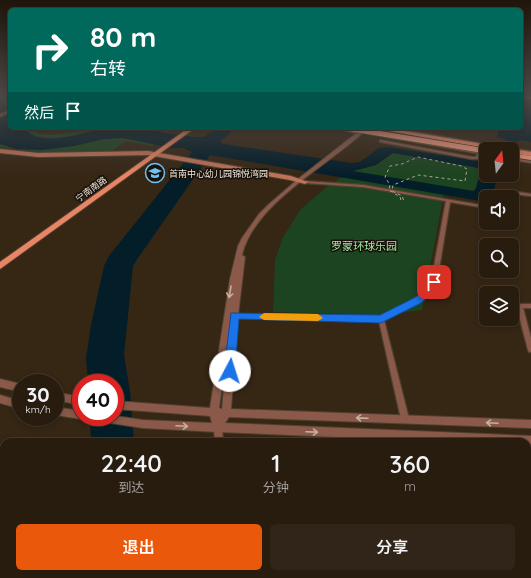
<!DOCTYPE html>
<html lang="zh">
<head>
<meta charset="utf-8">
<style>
	:root { --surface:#281c0f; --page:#302518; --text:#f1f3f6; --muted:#a5a19e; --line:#443a2f; --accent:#ea580c }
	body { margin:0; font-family:Quicksand,"Noto Sans SC",sans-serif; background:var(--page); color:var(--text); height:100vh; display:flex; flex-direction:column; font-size:15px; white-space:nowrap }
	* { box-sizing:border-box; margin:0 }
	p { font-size:13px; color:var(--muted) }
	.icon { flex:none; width:22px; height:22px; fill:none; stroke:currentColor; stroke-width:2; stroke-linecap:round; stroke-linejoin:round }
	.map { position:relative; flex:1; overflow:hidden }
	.details { position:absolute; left:0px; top:438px; width:531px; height:140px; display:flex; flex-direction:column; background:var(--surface); border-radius:12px 12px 0 0; box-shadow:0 2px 6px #0003,0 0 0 1px var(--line) }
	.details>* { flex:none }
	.top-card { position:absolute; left:8px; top:8px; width:515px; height:122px; border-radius:6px; box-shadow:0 2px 6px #0003,0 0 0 1px var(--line); background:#00695c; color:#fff; overflow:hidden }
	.needle { width:26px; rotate:15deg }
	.tools { position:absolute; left:479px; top:142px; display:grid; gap:8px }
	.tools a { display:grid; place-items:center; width:40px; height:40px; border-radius:6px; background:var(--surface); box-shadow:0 2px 6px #0003,0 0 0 1px var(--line); font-size:20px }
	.speed { position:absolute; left:12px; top:374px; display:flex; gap:8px; font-size:20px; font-weight:700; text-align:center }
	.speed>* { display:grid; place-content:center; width:52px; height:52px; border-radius:50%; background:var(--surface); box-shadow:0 2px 6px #0003,0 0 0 1px var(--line); line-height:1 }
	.speed small { font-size:10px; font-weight:400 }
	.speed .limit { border:6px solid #d22; background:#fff; color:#111 }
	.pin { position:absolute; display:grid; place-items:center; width:34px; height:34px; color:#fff; margin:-17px; border-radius:8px; box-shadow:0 2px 6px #0006 }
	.me { position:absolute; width:44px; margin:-22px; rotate:5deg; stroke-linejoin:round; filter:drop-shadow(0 0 3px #0008) }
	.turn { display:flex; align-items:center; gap:14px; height:84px; padding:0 16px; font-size:18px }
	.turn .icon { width:52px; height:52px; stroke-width:2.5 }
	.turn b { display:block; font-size:28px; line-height:34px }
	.then { display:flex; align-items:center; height:38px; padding:0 16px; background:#0003; gap:8px; font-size:15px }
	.eta { display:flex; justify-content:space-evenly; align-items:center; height:68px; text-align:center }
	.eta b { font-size:24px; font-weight:600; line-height:28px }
	.cta { display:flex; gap:8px; margin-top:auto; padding:8px 16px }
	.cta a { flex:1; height:46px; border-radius:6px; background:var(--accent); color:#fff; font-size:16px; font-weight:600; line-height:46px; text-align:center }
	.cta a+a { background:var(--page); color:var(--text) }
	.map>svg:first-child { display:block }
</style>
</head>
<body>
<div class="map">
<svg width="531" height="578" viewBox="0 0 531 578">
	<rect width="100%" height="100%" fill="#362614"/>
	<!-- green -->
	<g fill="#1d4421">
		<polygon points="0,95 5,95 10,98 10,128 34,128 39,134 48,135 62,134 94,128 161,128 171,130 152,146 126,141 112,151 89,152 48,153 0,147"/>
		<polygon points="393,153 472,166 481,170 476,188 474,191 445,187 422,310 384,315 273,312 275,260 283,237 301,209 328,186 351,171 376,165"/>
	</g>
	<!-- water -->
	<g fill="#041e29" fill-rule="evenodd">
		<polygon points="521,95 531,106 531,142 519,140 511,149 499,149 507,140 497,137 499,128 521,128"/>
		<path d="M 0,101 L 10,111 L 10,128 L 24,128 C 40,149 84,132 106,128 C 139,123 170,137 203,137 L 218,128 L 234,128 L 226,137 L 221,140 L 220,142 L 223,144 L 352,163 L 360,162 L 379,148 L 388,147 L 479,161 L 486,159 L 486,175 L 498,175 L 492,197 L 486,197 L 486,202 L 210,155 L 138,258 L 133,266 L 124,355 L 130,391 L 134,442 L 91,442 L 90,417 L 115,417 L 115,383 L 88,383 L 86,358 L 91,325 L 104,266 L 109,256 L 192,152 L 183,148 L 173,148 L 122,138 L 105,139 L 74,146 L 42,150 L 16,149 L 0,144 ZM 393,153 L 479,168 L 481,170 L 476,188 L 474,191 L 468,190 L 353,171 L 376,165 Z"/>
	</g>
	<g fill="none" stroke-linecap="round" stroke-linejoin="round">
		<defs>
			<g id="minor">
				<polygon points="380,140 472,157 476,157 478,152 481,153 478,159 472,159 381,142 380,142"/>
				<polygon points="497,146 514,148 516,149 512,150 512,149 498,148 497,148"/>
				<polygon points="304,181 363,185 486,206 486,208 450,202 437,282 434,290 420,301 384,320 409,419 408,421 405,422 402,421 401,419 379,321 234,318 232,317 231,316 232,315 234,314 380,317 416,299 430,288 446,201 363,187 305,183 304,183"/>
				<polygon points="504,191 511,191 531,194 531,196 507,193 505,197 501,197"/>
				<polygon points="521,304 531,304 531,308 523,308 531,338 531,352 529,352 528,350 517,308 519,305"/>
				<polygon points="218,425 221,426 222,428 223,442 215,442 214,428 215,426"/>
				<polygon points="209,574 219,574 218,578 208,578"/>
			</g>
			<g id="tertiary">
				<polygon points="10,110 10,112 0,117 0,114"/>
				<path d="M 363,128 L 368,128 C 331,164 254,203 242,255 L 245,257 L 238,316 L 231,409 L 531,420 L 531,428 L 229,417 L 225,423 L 531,436 L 531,446 L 527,445 L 527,442 L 452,442 L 218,432 L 143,428 L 91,420 L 89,417 L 115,417 L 115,416 L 143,420 L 212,423 L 210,416 L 115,409 L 115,401 L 210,408 L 230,279 L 238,246 L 242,238 L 259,214 L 268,205 L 298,179 ZM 228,344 L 222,409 L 219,408 Z"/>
				<polygon points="383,128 392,128 498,146 500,147 498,148"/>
				<polygon points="367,132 486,153 486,155 368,134 367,134"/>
				<polygon points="512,148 531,151 531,153 512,150"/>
				<polygon points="512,158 531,161 531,163 512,160"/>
				<polygon points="0,379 21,384 21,392 0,387"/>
				<polygon points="55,392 81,397 81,405 55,400"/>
				<polygon points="0,395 21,401 21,409 0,403"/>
				<polygon points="55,407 81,411 81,417 85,417 81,419 55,415"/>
			</g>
			<g id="secondary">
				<polygon points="521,95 531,97 531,99 521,97"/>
				<polygon points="190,128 195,128 187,134 183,134 183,132"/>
				<polygon points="0,149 38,153 148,151 291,176 308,182 305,184 290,180 148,155 38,157 0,153"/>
			</g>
			<g id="primary">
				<polygon points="333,128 346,128 358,131 355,133"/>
				<polygon points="372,128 385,128 501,147 504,149 491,149"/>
				<polygon points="183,132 188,133 0,269 0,262"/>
				<polygon points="512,149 531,152 531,156 512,153"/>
			</g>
			<polygon id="trunk" points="512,153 531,156 531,160 512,157"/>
		</defs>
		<!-- minor casing -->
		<use href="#minor" stroke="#504130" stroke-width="2.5"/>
		<!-- tertiary casing -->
		<use href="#tertiary" stroke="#504130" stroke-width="2"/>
		<!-- secondary casing -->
		<use href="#secondary" stroke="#504130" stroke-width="2"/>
		<!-- primary casing -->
		<use href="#primary" stroke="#504130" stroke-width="2"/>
		<!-- trunk casing -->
		<use href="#trunk" stroke="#504130" stroke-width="2"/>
		<!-- minor -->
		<use href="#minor" fill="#8a5949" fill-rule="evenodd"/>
		<!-- tertiary -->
		<use href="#tertiary" fill="#8a5949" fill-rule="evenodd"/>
		<!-- secondary -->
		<use href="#secondary" fill="#c07258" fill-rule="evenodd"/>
		<!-- primary -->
		<use href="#primary" fill="#e98564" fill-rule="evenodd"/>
		<!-- trunk -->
		<use href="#trunk" fill="#ed967a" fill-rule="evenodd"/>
		<!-- rail -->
		<polyline stroke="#b1a597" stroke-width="1" stroke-dasharray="3 3" stroke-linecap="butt" points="401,200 400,197 389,190 390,185 385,177 390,166 402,164 418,157 461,166 467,169 465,181 418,175 393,185 392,191 402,196 404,201"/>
		<defs>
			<polyline id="trunk-bridge-far1" points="346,128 486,151"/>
			<polyline id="trunk-bridge" points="482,150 486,151"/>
		</defs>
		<!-- trunk-bridge-far1 casing -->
		<use href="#trunk-bridge-far1" stroke="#504130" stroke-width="6" stroke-linecap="butt"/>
		<!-- trunk-bridge casing -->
		<use href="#trunk-bridge" stroke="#504130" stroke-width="8" stroke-linecap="butt"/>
		<!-- trunk-bridge-far1 -->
		<use href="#trunk-bridge-far1" stroke="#ed967a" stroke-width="5"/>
		<!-- trunk-bridge -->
		<use href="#trunk-bridge" stroke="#ed967a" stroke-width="6"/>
	</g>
	<!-- one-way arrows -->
	<defs><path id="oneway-shaft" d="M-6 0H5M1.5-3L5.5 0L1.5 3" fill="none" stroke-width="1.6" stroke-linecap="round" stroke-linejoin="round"/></defs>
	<g stroke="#c8aea1">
		<use href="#oneway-shaft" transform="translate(230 292) rotate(100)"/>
		<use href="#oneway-shaft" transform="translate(362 418) rotate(-178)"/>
		<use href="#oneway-shaft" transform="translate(492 423) rotate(-177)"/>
		<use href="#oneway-shaft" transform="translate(182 426) rotate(3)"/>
		<use href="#oneway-shaft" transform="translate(312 432) rotate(2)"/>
	</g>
	<!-- sky -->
	<linearGradient id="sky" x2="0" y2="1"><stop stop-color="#1e150b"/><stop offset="0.54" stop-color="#4c4745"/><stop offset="1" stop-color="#4c4745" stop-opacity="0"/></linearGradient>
	<rect width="531" height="176" fill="url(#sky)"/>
	<!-- route -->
	<polygon fill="#1a73e8" stroke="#114b97" points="434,279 439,282 435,291 421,303 381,323 239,319 235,371 234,375 230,376 226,375 224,371 231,313 380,315 414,298 428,288 431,280"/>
	<!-- slow -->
	<polygon fill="#f59e0b" points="264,313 318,314 323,318 318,321 264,320 259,317"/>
	<!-- icons -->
	<defs>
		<symbol id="school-ring" viewBox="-11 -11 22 22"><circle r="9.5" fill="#181109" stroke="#70c2f4" stroke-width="1.5"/><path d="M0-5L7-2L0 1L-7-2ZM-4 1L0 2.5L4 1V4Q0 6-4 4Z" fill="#70c2f4"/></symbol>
	</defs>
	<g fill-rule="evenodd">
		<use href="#school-ring" x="144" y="162" width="22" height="22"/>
	</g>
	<g text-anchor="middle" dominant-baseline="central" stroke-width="3" stroke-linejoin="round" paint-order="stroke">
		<!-- far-poi labels -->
		<g font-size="9" fill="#f2e7dc" stroke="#181109" text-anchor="start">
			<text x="169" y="173">首南中心幼儿园锦悦湾园</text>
		</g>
		<!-- far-street labels -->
		<g font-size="9" fill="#f2e7dc" stroke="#181109">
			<text transform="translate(91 189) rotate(-36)">宁南南路</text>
		</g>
		<!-- park labels -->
		<g font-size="11" fill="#9ceaa2" stroke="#181109">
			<text x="364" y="246">罗蒙环球乐园</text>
		</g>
	</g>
</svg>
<div class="tools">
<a><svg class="needle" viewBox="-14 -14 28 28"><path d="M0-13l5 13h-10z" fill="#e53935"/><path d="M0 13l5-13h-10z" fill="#a5a19e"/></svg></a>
<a><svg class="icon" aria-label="sound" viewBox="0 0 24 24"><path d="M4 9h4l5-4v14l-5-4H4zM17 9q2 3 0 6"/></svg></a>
<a><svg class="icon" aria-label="search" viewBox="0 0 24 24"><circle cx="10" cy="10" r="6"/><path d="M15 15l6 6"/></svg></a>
<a><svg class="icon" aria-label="layers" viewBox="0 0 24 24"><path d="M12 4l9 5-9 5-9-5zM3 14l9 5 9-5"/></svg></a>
</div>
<div class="speed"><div>30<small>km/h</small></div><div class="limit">40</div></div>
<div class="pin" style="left:434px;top:282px;background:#d93025"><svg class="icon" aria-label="arrive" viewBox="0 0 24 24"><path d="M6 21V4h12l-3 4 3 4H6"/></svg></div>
<svg class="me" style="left:230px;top:371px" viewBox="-20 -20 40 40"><circle r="19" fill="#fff"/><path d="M0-13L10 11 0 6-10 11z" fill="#1a73e8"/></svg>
<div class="top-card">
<div class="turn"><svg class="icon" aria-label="right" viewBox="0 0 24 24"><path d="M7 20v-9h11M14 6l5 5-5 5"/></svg><div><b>80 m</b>右转</div></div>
<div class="then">然后<svg class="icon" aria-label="arrive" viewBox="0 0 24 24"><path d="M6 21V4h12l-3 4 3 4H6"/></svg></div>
</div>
<section class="details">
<div class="eta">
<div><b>22:40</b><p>到达</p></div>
<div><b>1</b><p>分钟</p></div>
<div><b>360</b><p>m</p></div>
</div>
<div class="cta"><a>退出</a><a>分享</a></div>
</section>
</div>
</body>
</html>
